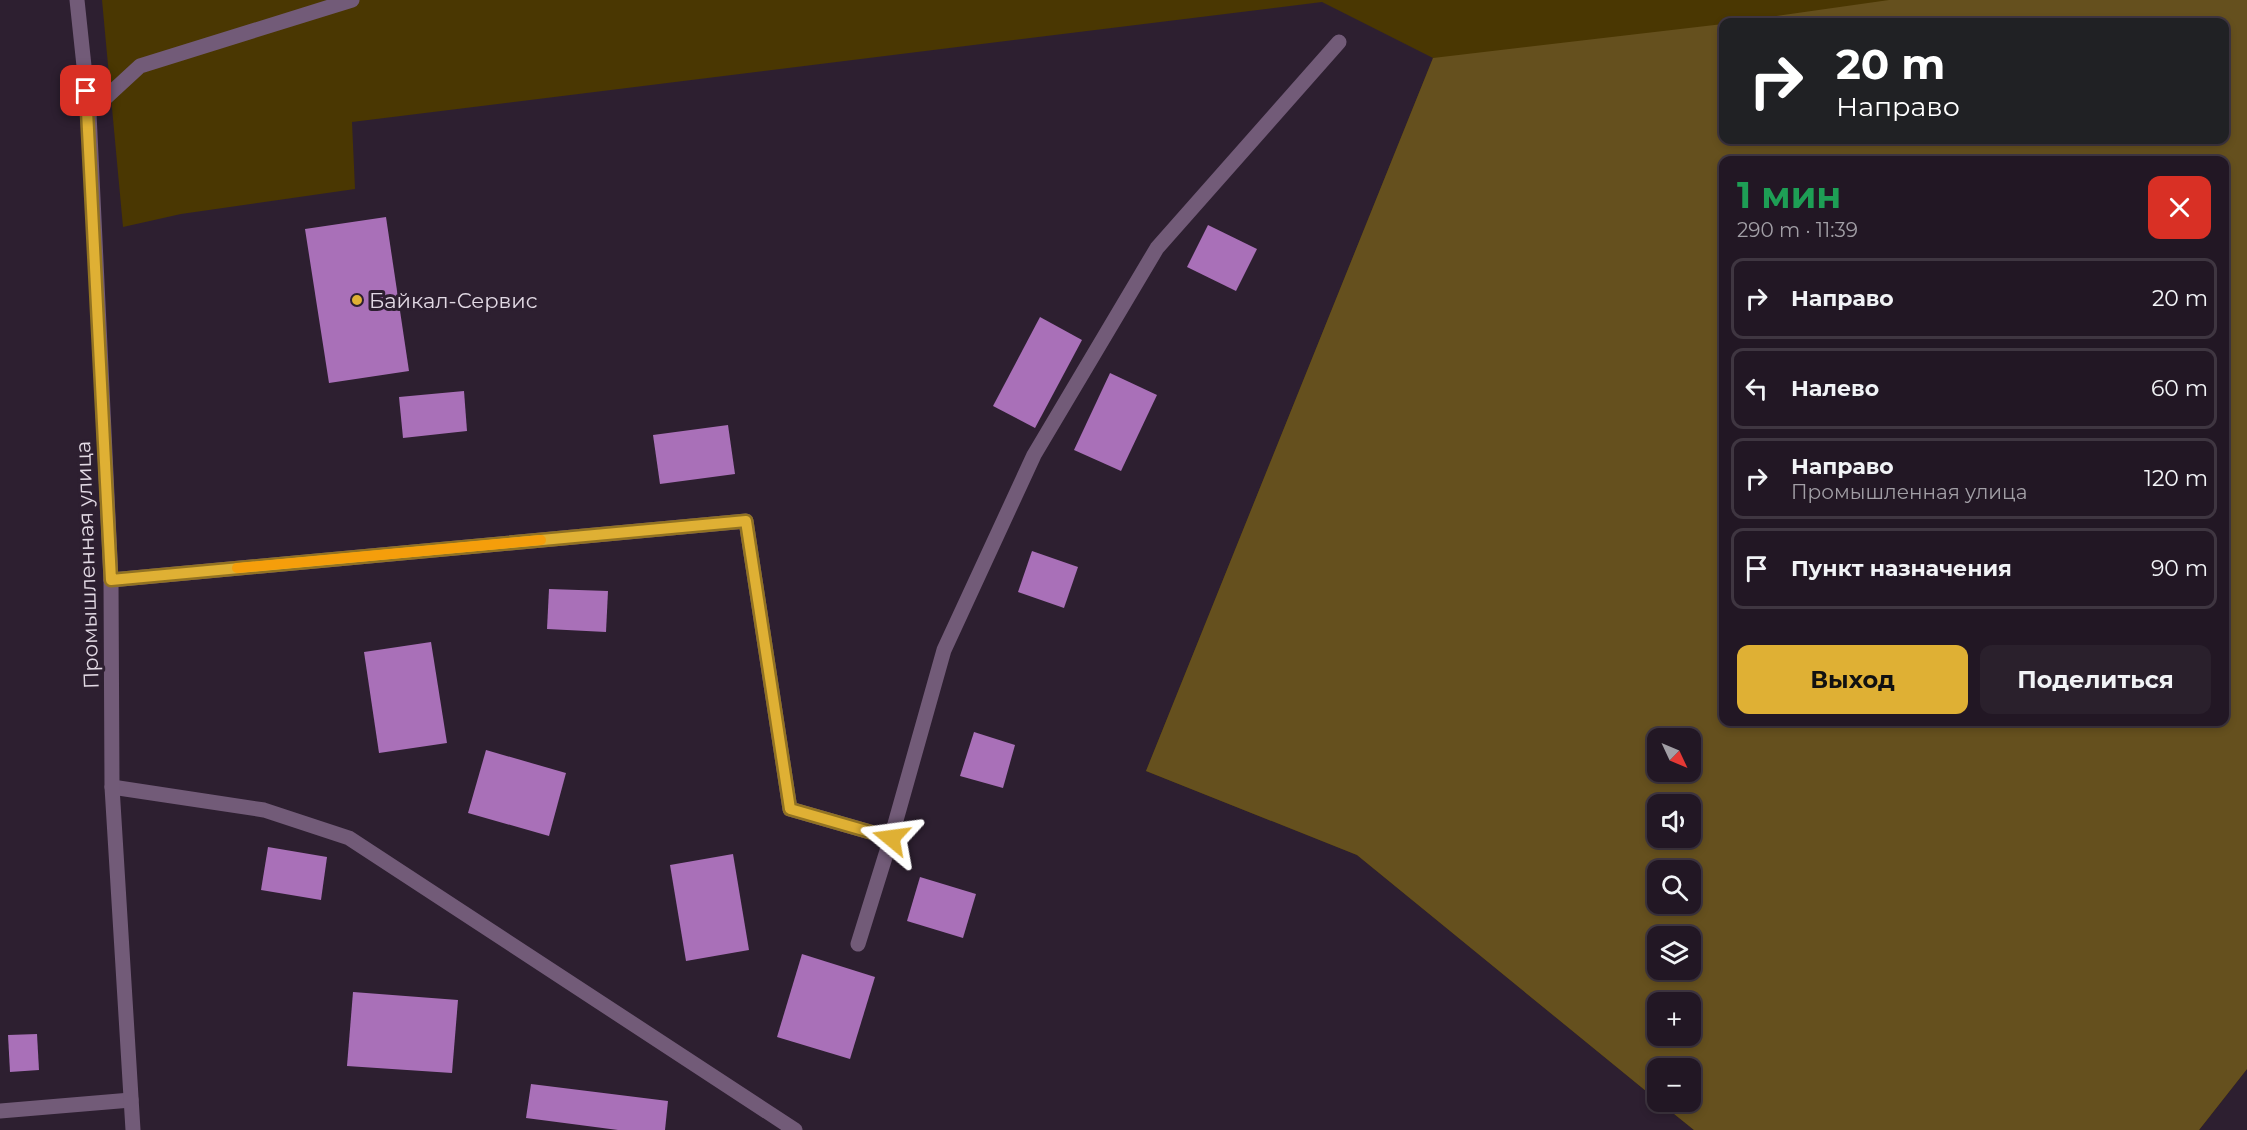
<!DOCTYPE html>
<html lang="ru">
<head>
<meta charset="utf-8">
<style>
	:root { --surface:#221724; --page:#2a202c; --text:#f1f3f6; --muted:#a29fa6; --line:#3f3641; --accent:#dfb034 }
	body { margin:0; font-family:Montserrat,sans-serif; background:var(--page); color:var(--text); height:100vh; display:flex; flex-direction:column; font-size:22px; white-space:nowrap }
	* { box-sizing:border-box; margin:0 }
	p { font-size:20px; color:var(--muted) }
	.icon { flex:none; width:33px; height:33px; fill:none; stroke:currentColor; stroke-width:2; stroke-linecap:round; stroke-linejoin:round }
	.map { position:relative; flex:1; overflow:hidden }
	.panel { position:absolute; left:1719px; top:156px; width:510px; height:570px; display:flex; flex-direction:column; background:var(--surface); border-radius:12px; box-shadow:0 3px 9px #0003,0 0 0 2px var(--line) }
	.panel>* { flex:none }
	.hud { position:absolute; left:1719px; top:18px; width:510px; height:126px; border-radius:12px; box-shadow:0 3px 9px #0003,0 0 0 2px var(--line); background:#202124; color:#fff; overflow:hidden }
	.needle { width:39px; rotate:134deg }
	.fabs { position:absolute; left:1647px; top:728px; display:grid; gap:12px }
	.fabs a { display:grid; place-items:center; width:54px; height:54px; border-radius:12px; background:var(--surface); box-shadow:0 3px 9px #0003,0 0 0 2px var(--line); font-size:30px }
	.pin { position:absolute; display:grid; place-items:center; width:51px; height:51px; color:#fff; margin:-26px; border-radius:12px; box-shadow:0 3px 9px #0006 }
	.me { position:absolute; width:66px; margin:-33px; rotate:286deg; stroke-linejoin:round; filter:drop-shadow(0 0 4px #0008) }
	.turn { display:flex; align-items:center; gap:21px; height:126px; padding:0 18px; font-size:27px }
	.turn .icon { width:78px; height:78px; stroke-width:2.5 }
	.turn b { display:block; font-size:42px; line-height:51px }
	.round { display:grid; place-items:center; flex:none; width:63px; height:63px; border-radius:12px; background:var(--page) }
	.summary { display:flex; align-items:center; justify-content:space-between; height:102px; padding:0 18px }
	h1 { font-size:36px; font-weight:700; line-height:45px; color:#1e9e55 }
	.cta { display:flex; gap:12px; margin-top:auto; padding:12px 18px }
	.cta a { flex:1; height:69px; border-radius:12px; background:var(--accent); color:#111; font-size:24px; font-weight:700; line-height:69px; text-align:center }
	.cta a+a { background:var(--page); color:var(--text) }
	ul { padding:0; list-style:none }
	li { display:flex; align-items:center; gap:18px; height:81px; margin:0 12px 9px; padding:0 6px; border:3px solid var(--line); border-radius:12px }
	li div { flex:1 }
	li b { display:block; font-size:22px }
	li em { font-style:normal }
	.map>svg:first-child { display:block }
</style>
</head>
<body>
<div class="map">
<svg width="2247" height="1130" viewBox="0 0 2247 1130">
	<rect width="100%" height="100%" fill="#2d1f30"/>
	<!-- green -->
	<path fill="#4a3702" fill-rule="evenodd" d="M 102,0 L 2247,0 L 2247,1069 L 2199,1130 L 1694,1130 L 1658,1101 L 1690,1101 L 1690,1068 L 1658,1068 L 1657,1100 L 1357,855 L 1146,771 L 1433,58 L 1322,2 L 352,122 L 355,189 L 181,214 L 123,227 ZM 1724,22 L 2224,22 L 2224,140 L 1724,140 ZM 1724,160 L 2224,160 L 2224,722 L 1724,722 ZM 1658,738 L 1690,738 L 1690,771 L 1658,771 ZM 1658,804 L 1690,804 L 1690,837 L 1658,837 ZM 1658,870 L 1690,870 L 1690,903 L 1658,903 ZM 1658,936 L 1690,936 L 1690,969 L 1658,969 ZM 1658,1002 L 1690,1002 L 1690,1035 L 1658,1035 Z"/>
	<!-- forest -->
	<path fill="#65501e" fill-rule="evenodd" d="M 1889,0 L 2247,0 L 2247,1069 L 2199,1130 L 1694,1130 L 1658,1101 L 1690,1101 L 1690,1068 L 1658,1068 L 1657,1100 L 1357,855 L 1146,771 L 1433,58 L 1723,24 L 1724,140 L 2224,140 L 2224,22 L 1734,22 ZM 1724,160 L 2224,160 L 2224,722 L 1724,722 ZM 1658,738 L 1690,738 L 1690,771 L 1658,771 ZM 1658,804 L 1690,804 L 1690,837 L 1658,837 ZM 1658,870 L 1690,870 L 1690,903 L 1658,903 ZM 1658,936 L 1690,936 L 1690,969 L 1658,969 ZM 1658,1002 L 1690,1002 L 1690,1035 L 1658,1035 Z"/>
	<!-- building -->
	<g fill="#a970b8">
		<polygon points="386,217 409,371 329,383 305,229"/>
		<polygon points="1208,225 1257,249 1236,291 1187,267"/>
		<polygon points="1040,317 1082,340 1035,428 993,406"/>
		<polygon points="1110,373 1157,395 1121,471 1074,450"/>
		<polygon points="464,391 467,431 403,438 399,397"/>
		<polygon points="728,425 735,474 660,484 653,435"/>
		<polygon points="1032,551 1078,567 1064,608 1018,592"/>
		<polygon points="549,589 608,591 606,632 547,629"/>
		<polygon points="431,642 447,743 379,753 364,652"/>
		<polygon points="974,732 1015,745 1003,788 960,776"/>
		<polygon points="486,750 566,773 549,836 468,813"/>
		<polygon points="268,847 327,857 321,900 261,890"/>
		<polygon points="733,854 749,950 686,961 670,865"/>
		<polygon points="920,877 976,894 963,938 907,921"/>
		<polygon points="802,954 875,977 850,1059 777,1037"/>
		<polygon points="353,992 458,1000 452,1073 347,1066"/>
		<polygon points="37,1034 39,1070 10,1072 8,1035"/>
		<polygon points="531,1084 668,1101 665,1130 618,1130 526,1118"/>
	</g>
	<g fill="none" stroke-linecap="round" stroke-linejoin="round">
		<!-- service -->
		<g stroke="#725b78" stroke-width="15">
			<polyline points="89,113 140,66 352,0"/>
			<polyline points="111,580 746,521 790,809 891,838 858,944"/>
			<polyline points="891,838 944,650 1034,455 1157,248 1339,42"/>
			<polyline points="0,1111 131,1100"/>
		</g>
		<!-- minor -->
		<polyline stroke="#725b78" stroke-width="15" points="112,787 264,810 349,838 795,1130"/>
		<!-- tertiary -->
		<polyline stroke="#725b78" stroke-width="15" points="77,0 89,113 111,580 112,787 133,1130"/>
	</g>
	<g fill="none" stroke-linecap="round" stroke-linejoin="round">
		<defs>
			<polyline id="route" points="86,91 111,580 746,521 790,809 891,838"/>
		</defs>
		<!-- route casing -->
		<use href="#route" stroke="#917222" stroke-width="15"/>
		<!-- route -->
		<use href="#route" stroke="#dfb034" stroke-width="10"/>
		<!-- slow -->
		<polyline stroke="#f59e0b" stroke-width="10" points="237,568 541,540"/>
	</g>
	<!-- markers -->
	<circle fill="#dfb034" stroke="#2d1f30" stroke-width="2" cx="357" cy="300" r="6"/>
	<g text-anchor="middle" dominant-baseline="central" stroke-width="6" stroke-linejoin="round" paint-order="stroke">
		<!-- poi labels -->
		<g font-size="21" fill="#e2d9e4" stroke="#2d1f30" text-anchor="start">
			<text x="369" y="300">Байкал-Сервис</text>
		</g>
		<!-- street labels -->
		<g font-size="21" fill="#e2d9e4" stroke="#2d1f30">
			<text transform="translate(87 565) rotate(-92)">Промышленная улица</text>
		</g>
	</g>
</svg>
<div class="fabs">
<a><svg class="needle" viewBox="-14 -14 28 28"><path d="M0-13l5 13h-10z" fill="#e53935"/><path d="M0 13l5-13h-10z" fill="#a29fa6"/></svg></a>
<a><svg class="icon" aria-label="sound" viewBox="0 0 24 24"><path d="M4 9h4l5-4v14l-5-4H4zM17 9q2 3 0 6"/></svg></a>
<a><svg class="icon" aria-label="search" viewBox="0 0 24 24"><circle cx="10" cy="10" r="6"/><path d="M15 15l6 6"/></svg></a>
<a><svg class="icon" aria-label="layers" viewBox="0 0 24 24"><path d="M12 4l9 5-9 5-9-5zM3 14l9 5 9-5"/></svg></a>
<a>+</a>
<a>−</a>
</div>
<div class="pin" style="left:86px;top:91px;background:#d93025"><svg class="icon" aria-label="arrive" viewBox="0 0 24 24"><path d="M6 21V4h12l-3 4 3 4H6"/></svg></div>
<svg class="me" style="left:891px;top:838px" viewBox="-20 -20 40 40"><path d="M0-17L14 15 0 8-14 15z" fill="#dfb034" stroke="#fff" stroke-width="4"/></svg>
<div class="hud">
<div class="turn"><svg class="icon" aria-label="right" viewBox="0 0 24 24"><path d="M7 20v-9h11M14 6l5 5-5 5"/></svg><div><b>20 m</b>Направо</div></div>
</div>
<section class="panel">
<div class="summary"><div><h1>1 мин</h1><p>290 m · 11:39</p></div><a class="round" style="background:#d93025;color:#fff"><svg class="icon" aria-label="close" viewBox="0 0 24 24"><path d="M6 6l12 12M18 6L6 18"/></svg></a></div>
<ul>
<li><svg class="icon" aria-label="right" viewBox="0 0 24 24"><path d="M7 20v-9h11M14 6l5 5-5 5"/></svg><div><b>Направо</b></div><em>20 m</em></li>
<li><svg class="icon" aria-label="left" viewBox="0 0 24 24"><path d="M17 20v-9H6M10 6l-5 5 5 5"/></svg><div><b>Налево</b></div><em>60 m</em></li>
<li><svg class="icon" aria-label="right" viewBox="0 0 24 24"><path d="M7 20v-9h11M14 6l5 5-5 5"/></svg><div><b>Направо</b><p>Промышленная улица</p></div><em>120 m</em></li>
<li><svg class="icon" aria-label="arrive" viewBox="0 0 24 24"><path d="M6 21V4h12l-3 4 3 4H6"/></svg><div><b>Пункт назначения</b></div><em>90 m</em></li>
</ul>
<div class="cta"><a>Выход</a><a>Поделиться</a></div>
</section>
</div>
</body>
</html>
